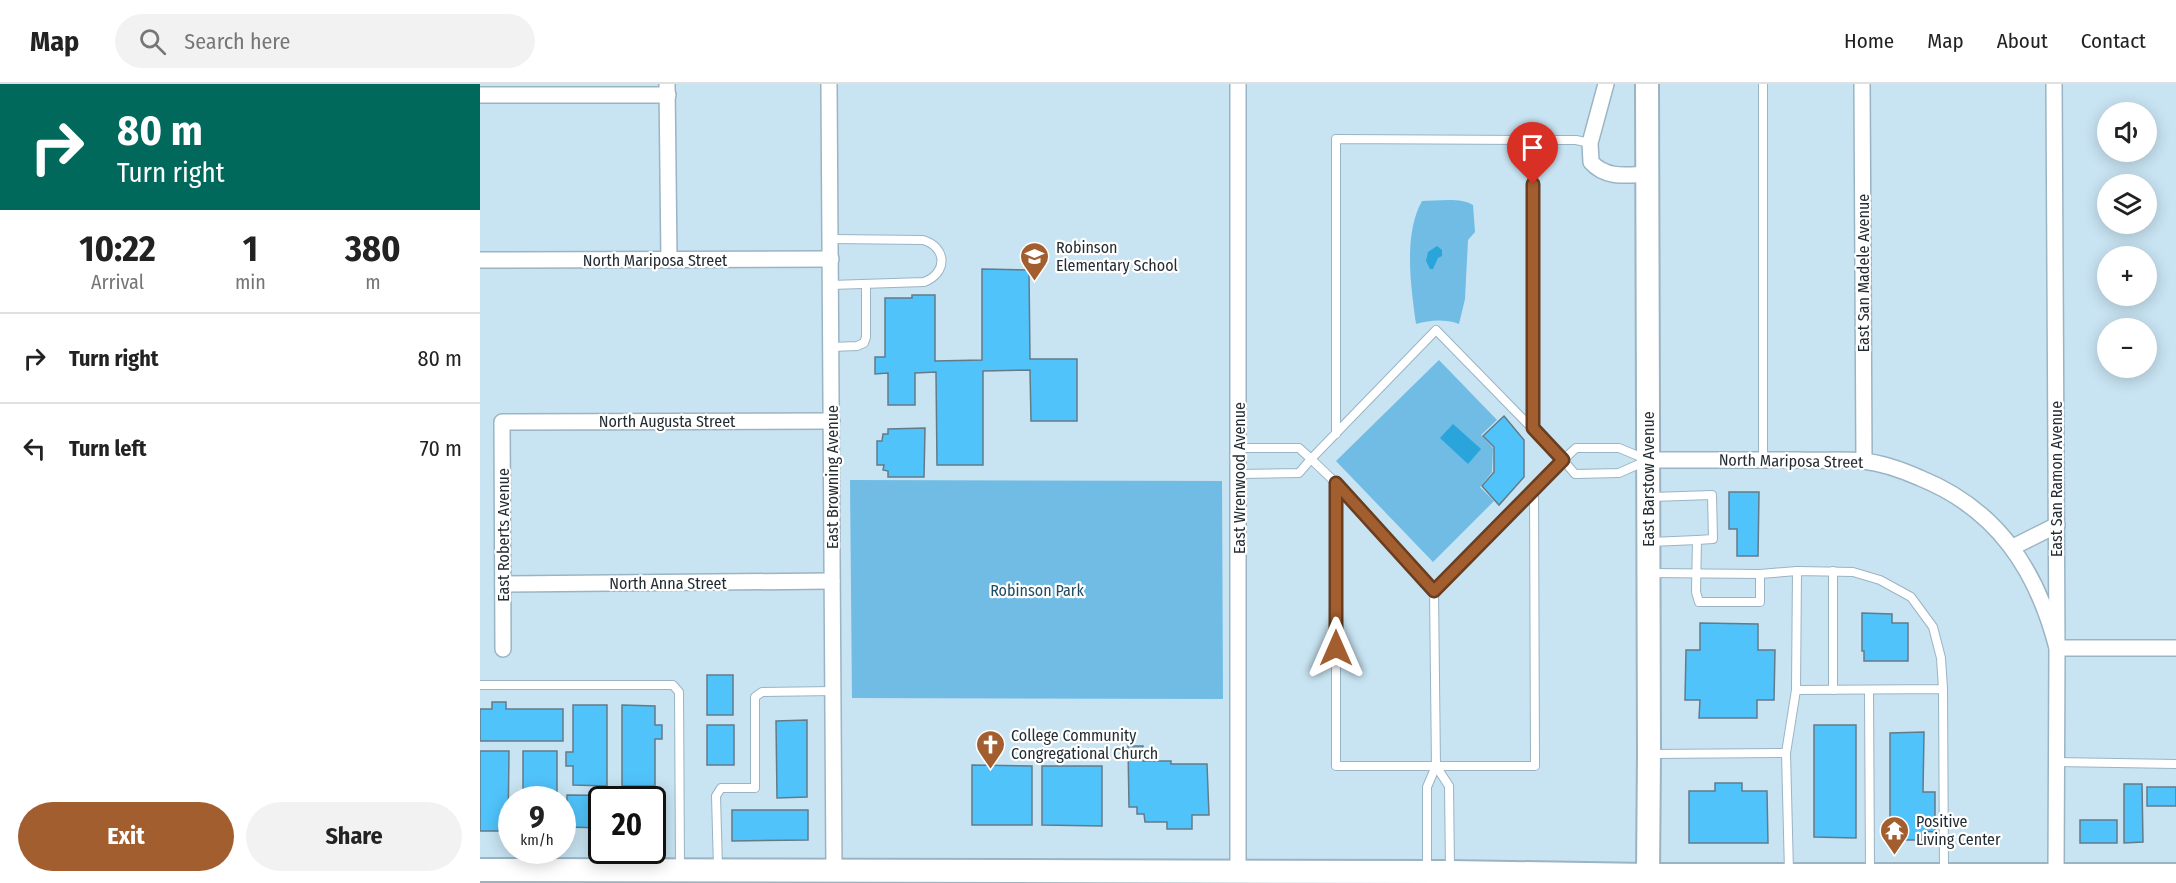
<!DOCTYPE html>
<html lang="en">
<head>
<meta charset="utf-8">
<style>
	:root { --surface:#fff; --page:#f2f2f2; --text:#222; --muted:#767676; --line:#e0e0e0; --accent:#a25e2f }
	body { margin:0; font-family:"Fira Sans Condensed",sans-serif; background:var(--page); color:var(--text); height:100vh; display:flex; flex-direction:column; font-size:22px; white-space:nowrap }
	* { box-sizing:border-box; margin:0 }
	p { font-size:20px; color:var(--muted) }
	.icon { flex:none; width:33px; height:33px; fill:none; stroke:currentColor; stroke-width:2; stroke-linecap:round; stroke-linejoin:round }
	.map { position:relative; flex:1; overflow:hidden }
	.drawer { display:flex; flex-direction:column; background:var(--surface); width:480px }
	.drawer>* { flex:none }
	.hud { background:#00695c; color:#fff; overflow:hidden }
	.buttons { position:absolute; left:1617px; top:18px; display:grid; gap:12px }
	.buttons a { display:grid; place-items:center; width:60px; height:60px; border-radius:50%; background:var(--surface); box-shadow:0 3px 15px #0003; font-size:30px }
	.speed { position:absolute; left:18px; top:702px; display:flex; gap:12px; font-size:30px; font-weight:700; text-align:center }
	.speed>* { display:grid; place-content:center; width:78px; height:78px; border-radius:50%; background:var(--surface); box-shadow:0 3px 15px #0003; line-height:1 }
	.speed small { font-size:15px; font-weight:400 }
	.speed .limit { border:3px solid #111; border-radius:9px; background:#fff; color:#111 }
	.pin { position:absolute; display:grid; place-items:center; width:51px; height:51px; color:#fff; margin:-62px -26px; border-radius:50% 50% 50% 0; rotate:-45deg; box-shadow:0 0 6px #0007 }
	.pin .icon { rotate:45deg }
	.me { position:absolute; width:66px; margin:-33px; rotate:0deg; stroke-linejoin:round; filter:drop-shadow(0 0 4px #0008) }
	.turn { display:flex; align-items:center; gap:21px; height:126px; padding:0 18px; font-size:27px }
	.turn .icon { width:78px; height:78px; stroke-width:2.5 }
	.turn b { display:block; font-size:42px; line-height:51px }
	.eta { display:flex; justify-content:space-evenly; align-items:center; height:102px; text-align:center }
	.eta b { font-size:36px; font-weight:700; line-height:42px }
	.button { display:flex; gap:12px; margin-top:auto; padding:12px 18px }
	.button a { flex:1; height:69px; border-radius:36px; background:var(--accent); color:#fff; font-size:24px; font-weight:700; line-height:69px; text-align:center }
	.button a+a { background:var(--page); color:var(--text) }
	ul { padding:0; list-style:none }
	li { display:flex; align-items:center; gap:18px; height:90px; padding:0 18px; border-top:2px solid var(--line) }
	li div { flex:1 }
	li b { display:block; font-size:22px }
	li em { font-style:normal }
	header { display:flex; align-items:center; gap:36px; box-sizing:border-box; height:84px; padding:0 30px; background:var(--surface); border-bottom:2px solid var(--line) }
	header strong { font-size:28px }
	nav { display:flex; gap:33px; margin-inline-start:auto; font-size:21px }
	.search { width:420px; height:54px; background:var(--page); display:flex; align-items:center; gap:15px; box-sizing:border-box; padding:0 21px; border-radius:33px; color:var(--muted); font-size:22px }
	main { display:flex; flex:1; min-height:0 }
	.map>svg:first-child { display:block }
</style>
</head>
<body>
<header>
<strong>Map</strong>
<div class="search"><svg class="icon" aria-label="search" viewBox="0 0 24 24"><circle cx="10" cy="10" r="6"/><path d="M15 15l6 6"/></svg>Search here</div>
<nav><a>Home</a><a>Map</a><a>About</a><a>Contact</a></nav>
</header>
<main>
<section class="drawer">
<div class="hud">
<div class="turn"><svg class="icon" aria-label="right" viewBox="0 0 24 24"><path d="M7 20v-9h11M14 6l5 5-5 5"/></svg><div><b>80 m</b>Turn right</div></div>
</div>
<div class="eta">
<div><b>10:22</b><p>Arrival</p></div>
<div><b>1</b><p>min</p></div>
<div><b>380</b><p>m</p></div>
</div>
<ul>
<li><svg class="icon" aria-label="right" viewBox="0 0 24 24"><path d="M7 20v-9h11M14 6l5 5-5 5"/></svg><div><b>Turn right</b></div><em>80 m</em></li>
<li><svg class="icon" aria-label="left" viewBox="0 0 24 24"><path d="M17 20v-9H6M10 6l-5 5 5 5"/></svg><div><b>Turn left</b></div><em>70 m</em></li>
</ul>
<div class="button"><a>Exit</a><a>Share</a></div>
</section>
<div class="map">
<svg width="1696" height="799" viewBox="0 0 1696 799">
	<rect width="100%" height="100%" fill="#c8e3f2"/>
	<!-- green -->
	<g fill="#70bce4">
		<path d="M 942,117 C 957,117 981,113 993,121 L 995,148 L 988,156 L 985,215 L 979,240 C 965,235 950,236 936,240 C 931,203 923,151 942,117 Z"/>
		<polygon points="959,276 1017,336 1001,351 1013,364 1012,388 1000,403 1014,417 953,478 856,377"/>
		<polygon points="370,396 742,397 743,615 372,614"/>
	</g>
	<!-- water -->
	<g fill="#29a5dc">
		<polygon points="957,162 962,166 962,172 958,174 953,185 950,185 946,177 948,168"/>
		<polygon points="973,340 1001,365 988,380 960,354"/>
	</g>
	<!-- building -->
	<g fill="#50c3fb" stroke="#637b89" stroke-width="1.5">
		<polygon points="502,185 549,186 550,275 597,275 597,337 551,337 550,286 503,287 503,381 457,381 456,288 435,289 435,321 408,321 408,289 395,290 395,273 405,273 405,214 432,214 432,211 455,211 455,277 502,276"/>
		<polygon points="1024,332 1044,356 1044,393 1019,421 1002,402 1014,388 1014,363 1003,352"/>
		<polygon points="445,344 444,393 408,393 408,387 403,386 404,381 397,381 397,357 402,357 403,350 408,350 408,345"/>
		<polygon points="1249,408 1279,408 1278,472 1257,472 1257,445 1249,445"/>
		<polygon points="1382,529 1412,530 1412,539 1428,539 1428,577 1384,577 1384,567 1382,567"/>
		<polygon points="1220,539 1278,540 1278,566 1295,566 1294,616 1277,616 1277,634 1219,634 1220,616 1205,616 1206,566 1220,566"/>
		<rect x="227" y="591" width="26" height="40"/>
		<polygon points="12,618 26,618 26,625 83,625 83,657 0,657 0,625 12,625"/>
		<polygon points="93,621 127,621 127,702 93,701 93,682 86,682 86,668 93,668"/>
		<polygon points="142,621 175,622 175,641 182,641 182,655 175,655 175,702 142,702"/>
		<polygon points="327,636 327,713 297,714 296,637"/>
		<rect x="227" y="641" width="27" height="40"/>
		<polygon points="1334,641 1376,641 1376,754 1334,753"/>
		<polygon points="1444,648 1443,708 1455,708 1455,748 1443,747 1443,756 1410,756 1410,649"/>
		<polygon points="648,662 663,662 663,677 691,677 691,680 727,680 729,731 712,731 712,745 687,745 687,738 665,738 664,730 657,730 657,723 649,723"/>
		<polygon points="0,667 29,667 28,747 0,747"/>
		<polygon points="43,667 77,667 77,716 36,716 36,714 43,714"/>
		<polygon points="492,681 552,682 552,741 492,741"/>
		<polygon points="562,682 622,682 622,742 562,741"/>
		<polygon points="1235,699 1262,699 1262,707 1287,707 1288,759 1209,759 1209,707 1235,707"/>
		<polygon points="1644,700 1662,700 1663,758 1644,759"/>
		<rect x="1667" y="703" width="29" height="19"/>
		<polygon points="87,711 178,712 178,744 172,744 172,716 122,716 122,744 87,743"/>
		<polygon points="252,726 328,726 328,756 252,757"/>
		<rect x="1600" y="736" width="37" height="23"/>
	</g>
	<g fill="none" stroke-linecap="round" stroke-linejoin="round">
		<defs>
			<g id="lane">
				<polyline points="1052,56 1096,56 1110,59"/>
				<path d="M 351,155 L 443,156 C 467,163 468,189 444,198 L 351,201"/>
				<polygon points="956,246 1083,376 954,507 856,399 831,375"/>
				<polyline points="352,263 377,262 384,259 386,253 386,200"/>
				<polyline points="856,350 856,55 1052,56 1053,344"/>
				<polyline points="758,364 819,364 831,375 819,389 759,390"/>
				<polygon points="1096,364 1139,364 1168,376 1139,389 1095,390 1083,376"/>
				<polyline points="1283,376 1283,0"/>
				<polyline points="856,399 856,682 1055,682 1054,404"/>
				<polyline points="1172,413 1232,411 1233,455 1217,456"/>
				<polyline points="1171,458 1217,456 1216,508 1219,518 1280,518 1280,490"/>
				<polyline points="1353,487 1353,606"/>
				<polyline points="1171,489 1280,490 1317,487"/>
				<polyline points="0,601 193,601 199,608 200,785"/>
				<polyline points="1463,605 1316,606 1317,487 1373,488 1400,496 1431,513 1453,543 1461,574 1463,605 1464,788"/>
				<polyline points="1389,606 1390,789"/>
				<polyline points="1171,670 1306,669"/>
				<polyline points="1576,678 1696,680"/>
				<polyline points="956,682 969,702 970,785"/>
				<polyline points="238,784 236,712 241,704 275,704 275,613 282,608 354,607"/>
				<polyline points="947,786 947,703 956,682 954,507"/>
				<polyline points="1309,788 1306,669 1316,606"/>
			</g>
			<g id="street">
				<polyline points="187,0 189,176"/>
				<polyline points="349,0 354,787"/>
				<polyline points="758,0 758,788"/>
				<path d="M 1126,0 L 1110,59 L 1111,78 C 1126,95 1147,91 1167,90"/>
				<polyline points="1382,0 1384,377"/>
				<polyline points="1574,0 1577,564 1576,790"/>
				<polyline points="0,11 188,11"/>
				<polyline points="0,176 351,175"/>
				<path d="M 1168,376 C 1219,376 1269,376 1319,376 C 1340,377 1362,375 1383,377 C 1402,379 1422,386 1440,394 C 1517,425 1557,486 1577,564 L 1696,564"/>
				<polyline points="1533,463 1577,441"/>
				<polyline points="23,500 352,497"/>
				<polyline points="23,565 22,338 352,337"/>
			</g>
			<g id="secondary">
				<polyline points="0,786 970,788 1168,791 1696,791"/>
				<polyline points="1165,799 1168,791 1169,670 1167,0"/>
			</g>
		</defs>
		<!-- lane casing -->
		<use href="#lane" stroke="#9bb4c3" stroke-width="10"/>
		<!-- street casing -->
		<use href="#street" stroke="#9bb4c3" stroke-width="18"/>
		<!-- secondary casing -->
		<use href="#secondary" stroke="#9bb4c3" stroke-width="26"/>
		<!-- lane -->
		<use href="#lane" stroke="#fff" stroke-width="8"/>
		<!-- street -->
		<use href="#street" stroke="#fff" stroke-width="15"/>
		<!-- secondary -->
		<use href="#secondary" stroke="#fff" stroke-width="22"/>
	</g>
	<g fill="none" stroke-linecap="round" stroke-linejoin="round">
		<defs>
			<polyline id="route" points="856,564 856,399 954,507 1083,376 1053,344 1053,100"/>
		</defs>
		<!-- route casing -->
		<use href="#route" stroke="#693d1f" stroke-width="15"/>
		<!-- route -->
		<use href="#route" stroke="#a25e2f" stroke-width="10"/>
	</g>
	<!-- icons -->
	<defs>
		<symbol id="school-pin" viewBox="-11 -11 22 30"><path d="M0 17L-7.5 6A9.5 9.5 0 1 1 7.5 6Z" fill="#a25e2f" stroke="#fff"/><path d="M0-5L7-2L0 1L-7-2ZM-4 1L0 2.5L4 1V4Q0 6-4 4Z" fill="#fff"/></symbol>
		<symbol id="church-pin" viewBox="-11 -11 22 30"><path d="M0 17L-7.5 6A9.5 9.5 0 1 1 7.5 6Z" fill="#a25e2f" stroke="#fff"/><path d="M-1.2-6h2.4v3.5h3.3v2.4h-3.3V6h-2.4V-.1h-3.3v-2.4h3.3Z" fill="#fff"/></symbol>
		<symbol id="temple-pin" viewBox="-11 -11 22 30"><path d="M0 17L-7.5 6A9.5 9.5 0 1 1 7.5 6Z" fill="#a25e2f" stroke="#fff"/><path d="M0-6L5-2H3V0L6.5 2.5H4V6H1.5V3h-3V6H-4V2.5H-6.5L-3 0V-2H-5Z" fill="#fff"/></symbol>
	</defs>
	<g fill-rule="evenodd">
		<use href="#school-pin" x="538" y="156" width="33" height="45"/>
		<use href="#church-pin" x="494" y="644" width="33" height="45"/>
		<use href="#temple-pin" x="1398" y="730" width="33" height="45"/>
	</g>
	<g text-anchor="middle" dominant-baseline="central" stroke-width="4.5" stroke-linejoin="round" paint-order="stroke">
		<!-- poi labels -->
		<g font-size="16" fill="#232d33" stroke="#fff" text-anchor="start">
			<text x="576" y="163">Robinson<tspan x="576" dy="18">Elementary School</tspan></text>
			<text x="531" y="651">College Community<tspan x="531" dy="18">Congregational Church</tspan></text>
			<text x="1436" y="737">Positive<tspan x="1436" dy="18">Living Center</tspan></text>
		</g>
		<!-- street labels -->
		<g font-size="16" fill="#232d33" stroke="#fff">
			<text x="175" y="176">North Mariposa Street</text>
			<text transform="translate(1383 189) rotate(-90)">East San Madele Avenue</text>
			<text x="187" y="337">North Augusta Street</text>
			<text transform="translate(1311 377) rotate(1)">North Mariposa Street</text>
			<text transform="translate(352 393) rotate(-90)">East Browning Avenue</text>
			<text transform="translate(759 394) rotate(-90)">East Wrenwood Avenue</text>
			<text transform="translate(1168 395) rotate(-90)">East Barstow Avenue</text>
			<text transform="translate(1576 395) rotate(-90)">East San Ramon Avenue</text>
			<text transform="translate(23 451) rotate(-90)">East Roberts Avenue</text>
			<text x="188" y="499">North Anna Street</text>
		</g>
		<!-- park labels -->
		<g font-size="16" fill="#1d4c63" stroke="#fff">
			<text x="557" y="506">Robinson Park</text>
		</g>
	</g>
</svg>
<div class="buttons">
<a><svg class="icon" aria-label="sound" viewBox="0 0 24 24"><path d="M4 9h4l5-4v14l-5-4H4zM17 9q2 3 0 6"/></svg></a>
<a><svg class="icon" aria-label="layers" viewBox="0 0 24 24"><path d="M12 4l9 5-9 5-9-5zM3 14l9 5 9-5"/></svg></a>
<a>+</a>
<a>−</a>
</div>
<div class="speed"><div>9<small>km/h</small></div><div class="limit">20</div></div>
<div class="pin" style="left:1053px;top:100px;background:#d93025"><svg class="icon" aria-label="arrive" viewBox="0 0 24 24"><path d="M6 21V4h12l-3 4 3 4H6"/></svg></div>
<svg class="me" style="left:856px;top:564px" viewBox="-20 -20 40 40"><path d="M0-17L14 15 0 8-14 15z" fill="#a25e2f" stroke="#fff" stroke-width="4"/></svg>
</div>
</main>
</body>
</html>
